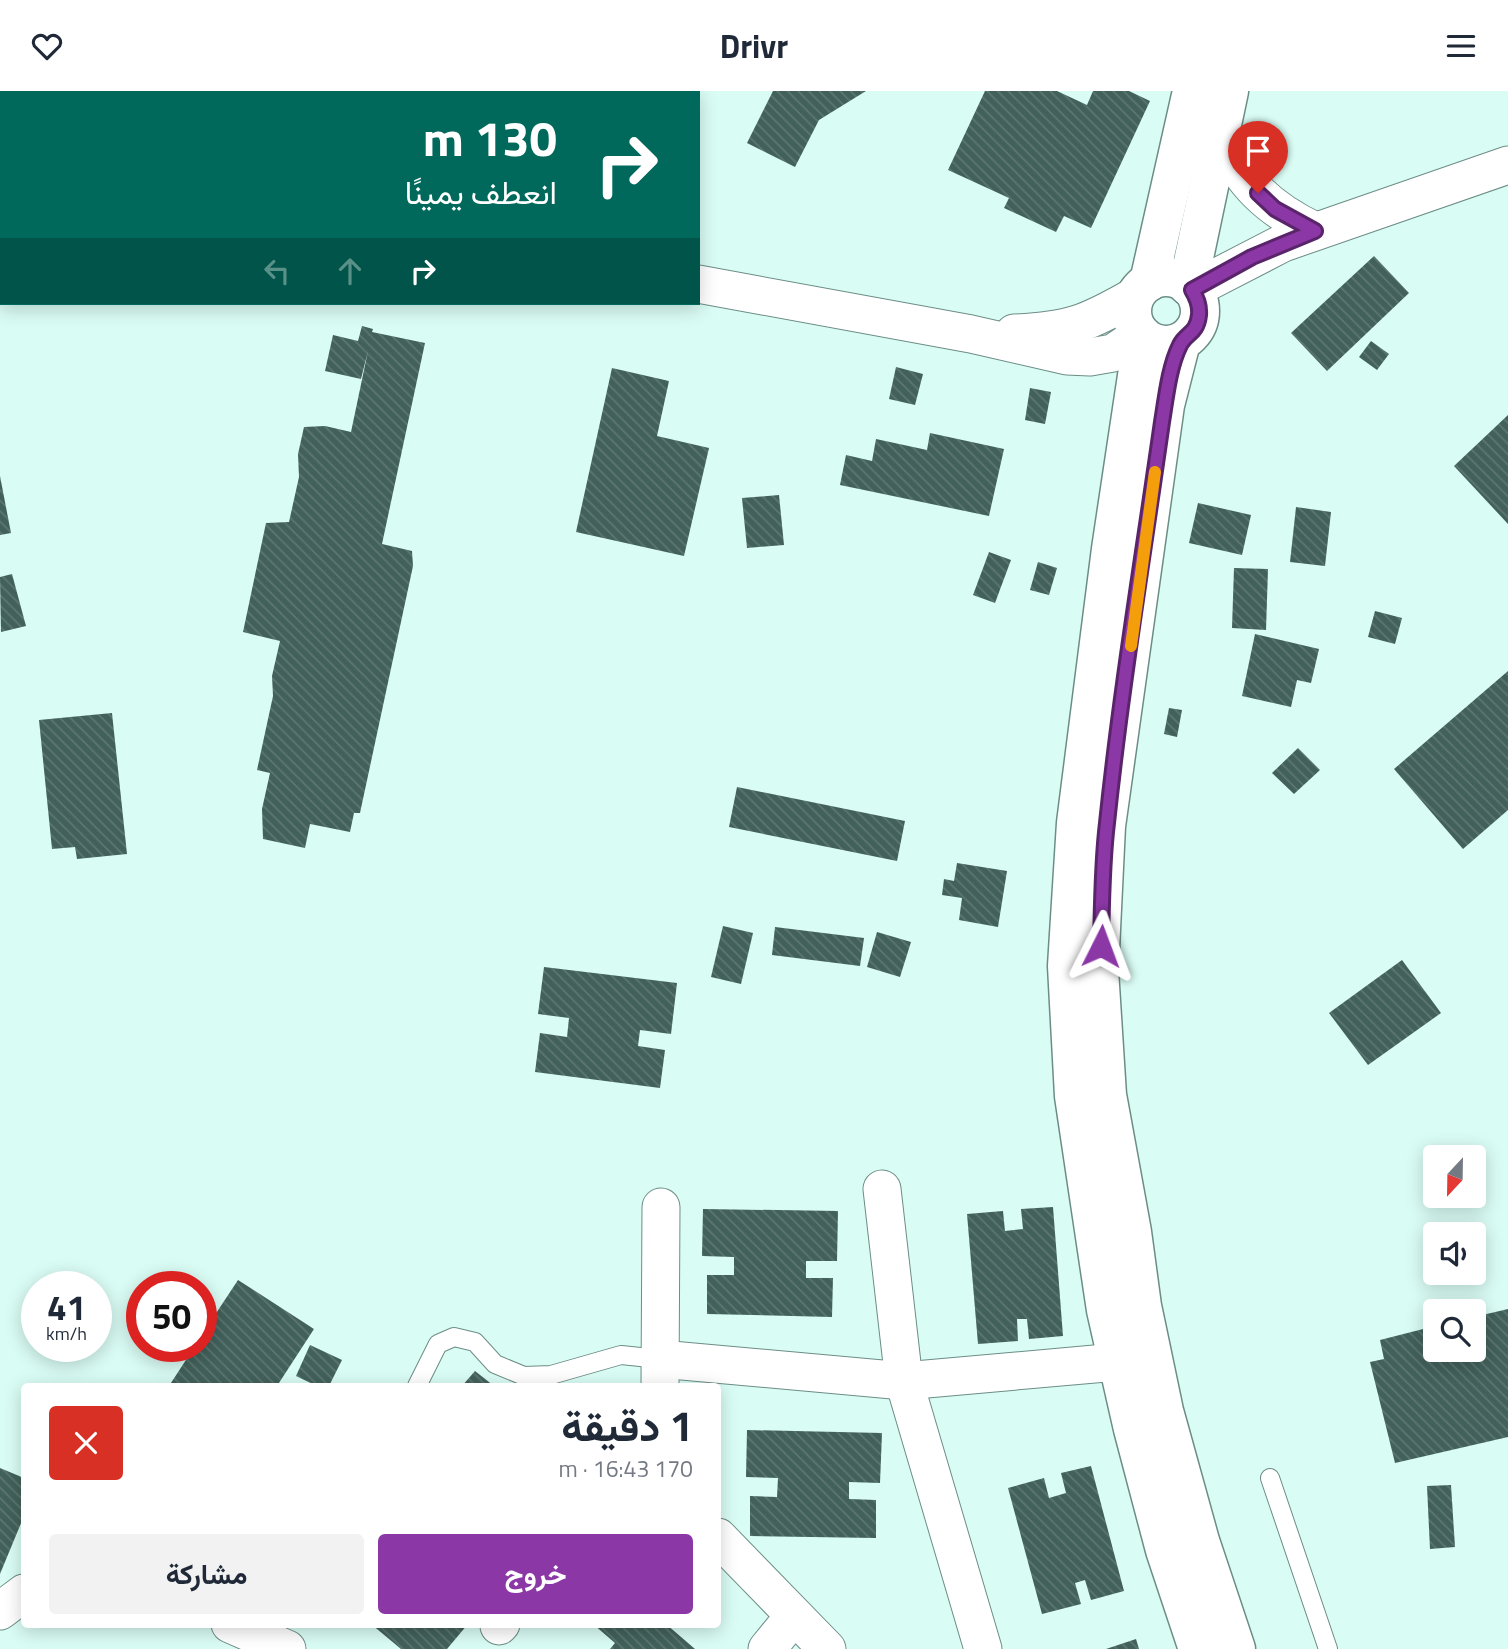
<!DOCTYPE html>
<html lang="ar">
<head>
<meta charset="utf-8">
<style>
	:root { --surface:#fff; --page:#f2f2f3; --text:#1f2937; --muted:#747a83; --accent:#8b37a5 }
	body { margin:0; font-family:"Titillium Web",Vazirmatn,sans-serif; background:var(--page); color:var(--text); direction:rtl; height:100vh; display:flex; flex-direction:column; font-size:26px; white-space:nowrap }
	* { box-sizing:border-box; margin:0 }
	p { font-size:23px; color:var(--muted) }
	.icon { flex:none; width:38px; height:38px; fill:none; stroke:currentColor; stroke-width:2; stroke-linecap:round; stroke-linejoin:round }
	.map { position:relative; flex:1; overflow:hidden; direction:ltr }
	.panel { position:absolute; left:21px; top:1292px; width:700px; height:245px; display:flex; flex-direction:column; background:var(--surface); border-radius:7px; box-shadow:0 4px 18px #0003; direction:rtl }
	.panel>* { flex:none }
	.hud { position:absolute; left:0px; top:0px; width:700px; height:214px; box-shadow:0 4px 18px #0003; direction:rtl; background:#00695c; color:#fff; overflow:hidden }
	.needle { width:46px; rotate:202deg }
	.buttons { position:absolute; left:1423px; top:1054px; display:grid; gap:14px }
	.buttons a { display:grid; place-items:center; width:63px; height:63px; border-radius:7px; background:var(--surface); box-shadow:0 4px 18px #0003; font-size:35px }
	.speed { position:absolute; left:21px; top:1180px; display:flex; gap:14px; font-size:35px; font-weight:700; text-align:center }
	.speed>* { display:grid; place-content:center; width:91px; height:91px; border-radius:50%; background:var(--surface); box-shadow:0 4px 18px #0003; line-height:1 }
	.speed small { font-size:18px; font-weight:400 }
	.speed .limit { border:10px solid #d22; background:#fff; color:#111 }
	.pin { position:absolute; display:grid; place-items:center; width:60px; height:60px; color:#fff; margin:-72px -30px; border-radius:50% 50% 50% 0; rotate:-45deg; box-shadow:0 0 7px #0007 }
	.pin .icon { rotate:45deg }
	.me { position:absolute; width:77px; margin:-38px; rotate:3deg; stroke-linejoin:round; filter:drop-shadow(0 0 5px #0008) }
	.turn { display:flex; align-items:center; gap:24px; height:147px; padding:0 28px; font-size:32px }
	.turn .icon { width:91px; height:91px; stroke-width:2.5 }
	.turn b { display:block; font-size:49px; line-height:60px }
	.lanes { display:flex; align-items:center; height:66px; padding:0 28px; background:#0003; justify-content:center; gap:35px; direction:ltr }
	.lanes .off { opacity:.35 }
	.round { display:grid; place-items:center; flex:none; width:74px; height:74px; border-radius:7px; background:var(--page) }
	.overview { display:flex; align-items:center; justify-content:space-between; height:119px; padding:0 28px }
	h1 { font-size:42px; font-weight:700; line-height:52px }
	.primary-button { display:flex; gap:14px; margin-top:auto; padding:14px 28px }
	.primary-button a { flex:1; height:80px; border-radius:7px; background:var(--accent); color:#fff; font-size:28px; font-weight:700; line-height:80px; text-align:center }
	.primary-button a+a { background:var(--page); color:var(--text) }
	header { display:flex; justify-content:space-between; align-items:center; height:91px; padding:0 28px; background:var(--surface); font-size:32px; font-weight:700 }
	.map>svg:first-child { display:block }
</style>
</head>
<body>
<header><svg class="icon" aria-label="menu" viewBox="0 0 24 24"><path d="M4 6h16M4 12h16M4 18h16"/></svg>Drivr<svg class="icon" aria-label="heart" viewBox="0 0 24 24"><path d="M12 20l-8-8c-3-5 5-10 8-4 3-6 11-1 8 4z"/></svg></header>
<div class="map">
<svg width="1508" height="1558" viewBox="0 0 1508 1558">
	<defs>
		<pattern id="building-back-hatch" width="6" height="6" patternUnits="userSpaceOnUse" patternTransform="scale(1.75)"><rect width="6" height="6" fill="#42615b"/><path d="M-1 5l2 2M0 0l6 6M5-1l2 2" fill="none" stroke="#5e7672"/></pattern>
	</defs>
	<rect width="100%" height="100%" fill="#d9fcf5"/>
	<!-- building -->
	<g fill="url(#building-back-hatch)">
		<polygon points="773,0 866,0 819,29 795,76 747,52"/>
		<polygon points="985,0 1057,0 1087,14 1093,0 1129,0 1150,10 1091,137 1064,125 1056,141 1004,117 1009,107 948,79"/>
		<polygon points="1374,165 1409,202 1327,280 1291,242"/>
		<polygon points="362,235 373,238 372,241 425,252 382,453 412,460 413,475 360,722 354,722 350,741 310,733 305,757 263,748 262,718 270,682 257,679 273,605 272,585 280,550 243,541 266,432 289,431 299,386 298,363 304,336 325,335 351,341 368,260 361,288 325,280 333,244 358,250"/>
		<polygon points="1371,250 1389,263 1377,279 1359,266"/>
		<polygon points="896,276 923,283 915,314 889,308"/>
		<polygon points="612,277 669,290 657,345 709,357 684,465 576,441"/>
		<polygon points="1030,297 1051,301 1045,333 1025,329"/>
		<polygon points="1508,324 1508,433 1454,375"/>
		<polygon points="930,342 1004,358 989,425 840,394 846,364 872,370 876,348 927,359"/>
		<polygon points="0,385 11,442 0,444"/>
		<polygon points="779,404 784,454 747,457 742,407"/>
		<polygon points="1198,412 1251,424 1242,464 1189,452"/>
		<polygon points="1296,416 1331,421 1325,475 1290,471"/>
		<polygon points="989,461 1011,469 995,512 973,504"/>
		<polygon points="1038,471 1057,477 1049,504 1030,499"/>
		<polygon points="1234,477 1268,478 1266,539 1232,537"/>
		<polygon points="12,483 26,535 1,541 0,486"/>
		<polygon points="1375,520 1402,527 1395,553 1368,546"/>
		<polygon points="1255,543 1319,558 1311,592 1297,589 1291,616 1242,605"/>
		<polygon points="1508,580 1508,719 1463,758 1394,678"/>
		<polygon points="1169,617 1182,619 1177,646 1164,643"/>
		<polygon points="112,622 127,763 77,768 75,756 52,758 39,629"/>
		<polygon points="1298,657 1320,679 1294,703 1272,682"/>
		<polygon points="737,696 905,730 897,770 729,736"/>
		<polygon points="957,772 1007,780 998,836 959,829 962,807 942,804 944,788 954,790"/>
		<polygon points="723,835 753,842 741,893 711,886"/>
		<polygon points="775,836 864,847 860,875 772,864"/>
		<polygon points="877,841 911,851 900,886 867,876"/>
		<polygon points="1402,869 1441,922 1368,974 1329,922"/>
		<polygon points="544,876 677,892 671,943 640,939 638,955 665,959 660,997 535,981 540,942 567,946 569,927 538,923"/>
		<polygon points="1053,1116 1063,1245 1029,1248 1027,1228 1017,1228 1018,1250 978,1253 967,1123 1003,1120 1005,1140 1023,1138 1021,1118"/>
		<polygon points="703,1118 838,1120 837,1170 806,1170 806,1187 833,1187 832,1226 707,1223 707,1184 734,1184 734,1166 702,1165"/>
		<polygon points="238,1189 314,1238 277,1295 169,1295 195,1255 201,1255 201,1245"/>
		<polygon points="1508,1218 1508,1346 1395,1372 1370,1271 1384,1268 1380,1249 1435,1235 1435,1258 1474,1258 1474,1226"/>
		<polygon points="310,1254 342,1269 329,1295 317,1295 296,1285"/>
		<polygon points="475,1280 494,1295 462,1295"/>
		<polygon points="747,1339 882,1342 880,1392 849,1391 849,1408 876,1409 876,1447 750,1445 750,1405 777,1406 778,1387 746,1386"/>
		<polygon points="1091,1375 1124,1500 1091,1509 1085,1489 1075,1492 1081,1513 1042,1523 1008,1397 1044,1387 1049,1407 1066,1402 1061,1382"/>
		<polygon points="0,1377 24,1387 24,1425 0,1483"/>
		<polygon points="1451,1394 1455,1456 1430,1458 1427,1395"/>
		<polygon points="371,1533 468,1533 447,1558 401,1558"/>
		<polygon points="593,1533 666,1533 695,1558 610,1558 615,1552"/>
		<polygon points="1136,1548 1139,1558 1106,1558"/>
	</g>
	<g fill="none" stroke-linecap="round" stroke-linejoin="round">
		<defs>
			<g id="lane">
				<polyline points="417,1295 438,1253 454,1246 475,1251 495,1273 524,1285 551,1284 621,1264 660,1268"/>
				<polyline points="1270,1387 1328,1558"/>
			</g>
			<g id="street">
				<polyline points="22,0 26,2"/>
				<path d="M 1220,44 C 1241,92 1269,118 1315,140"/>
				<polyline points="698,193 971,243 1067,265 1090,266 1113,262 1141,243"/>
				<polyline points="1192,199 1283,152 1508,74"/>
				<path d="M 1014,242 C 1070,240 1088,232 1135,205"/>
				<polyline points="882,1098 904,1290 983,1558"/>
				<polyline points="660,1268 904,1290 1117,1271"/>
				<polyline points="660,1295 661,1116"/>
				<polyline points="718,1446 827,1558"/>
				<polyline points="0,1520 24,1502"/>
				<polyline points="230,1533 287,1558"/>
				<polyline points="499,1535 501,1533"/>
				<polyline points="767,1558 794,1525"/>
			</g>
			<g id="secondary">
				<circle cx="1166" cy="220" r="34"/>
				<polyline points="1149,191 1192,0"/>
				<polyline points="1188,195 1229,0"/>
				<polyline points="1143,245 1111,458 1076,732 1067,875 1074,1005 1106,1219 1133,1338 1165,1459 1198,1558"/>
				<polyline points="1181,251 1165,314 1106,735 1099,879 1107,1004 1132,1141 1142,1215 1164,1320 1200,1450 1236,1558"/>
			</g>
		</defs>
		<!-- lane casing -->
		<use href="#lane" stroke="#6c8d86" stroke-width="20"/>
		<!-- street casing -->
		<use href="#street" stroke="#6c8d86" stroke-width="39"/>
		<!-- secondary casing -->
		<use href="#secondary" stroke="#6c8d86" stroke-width="41"/>
		<!-- lane -->
		<use href="#lane" stroke="#fff" stroke-width="18"/>
		<!-- street -->
		<use href="#street" stroke="#fff" stroke-width="37"/>
		<!-- secondary -->
		<use href="#secondary" stroke="#fff" stroke-width="38"/>
	</g>
	<g fill="none" stroke-linecap="round" stroke-linejoin="round">
		<defs>
			<path id="route" d="M 1101,855 C 1102,814 1102,773 1107,732 C 1121,598 1143,465 1162,331 C 1166,307 1169,276 1180,254 C 1186,242 1197,243 1199,224 C 1200,214 1197,207 1192,199 L 1252,166 L 1315,140 L 1275,118 L 1258,102"/>
		</defs>
		<!-- route casing -->
		<use href="#route" stroke="#5a246b" stroke-width="18"/>
		<!-- route -->
		<use href="#route" stroke="#8b37a5" stroke-width="12"/>
		<!-- slow -->
		<polyline stroke="#f59e0b" stroke-width="12" points="1131,555 1155,381"/>
	</g>
</svg>
<div class="buttons">
<a><svg class="needle" viewBox="-14 -14 28 28"><path d="M0-13l5 13h-10z" fill="#e53935"/><path d="M0 13l5-13h-10z" fill="#747a83"/></svg></a>
<a><svg class="icon" aria-label="sound" viewBox="0 0 24 24"><path d="M4 9h4l5-4v14l-5-4H4zM17 9q2 3 0 6"/></svg></a>
<a><svg class="icon" aria-label="search" viewBox="0 0 24 24"><circle cx="10" cy="10" r="6"/><path d="M15 15l6 6"/></svg></a>
</div>
<div class="speed"><div>41<small>km/h</small></div><div class="limit">50</div></div>
<div class="pin" style="left:1258px;top:102px;background:#d93025"><svg class="icon" aria-label="arrive" viewBox="0 0 24 24"><path d="M6 21V4h12l-3 4 3 4H6"/></svg></div>
<svg class="me" style="left:1101px;top:855px" viewBox="-20 -20 40 40"><path d="M0-17L14 15 0 8-14 15z" fill="#8b37a5" stroke="#fff" stroke-width="4"/></svg>
<div class="hud">
<div class="turn"><svg class="icon" aria-label="right" viewBox="0 0 24 24"><path d="M7 20v-9h11M14 6l5 5-5 5"/></svg><div><b>130 m</b>انعطف يمينًا</div></div>
<div class="lanes"><svg class="icon off" aria-label="left" viewBox="0 0 24 24"><path d="M17 20v-9H6M10 6l-5 5 5 5"/></svg><svg class="icon off" aria-label="ahead" viewBox="0 0 24 24"><path d="M12 20V5M6 11l6-6 6 6"/></svg><svg class="icon" aria-label="right" viewBox="0 0 24 24"><path d="M7 20v-9h11M14 6l5 5-5 5"/></svg></div>
</div>
<section class="panel">
<div class="overview"><div><h1>1 دقيقة</h1><p>170 m · 16:43</p></div><a class="round" style="background:#d93025;color:#fff"><svg class="icon" aria-label="close" viewBox="0 0 24 24"><path d="M6 6l12 12M18 6L6 18"/></svg></a></div>
<div class="primary-button"><a>خروج</a><a>مشاركة</a></div>
</section>
</div>
</body>
</html>
